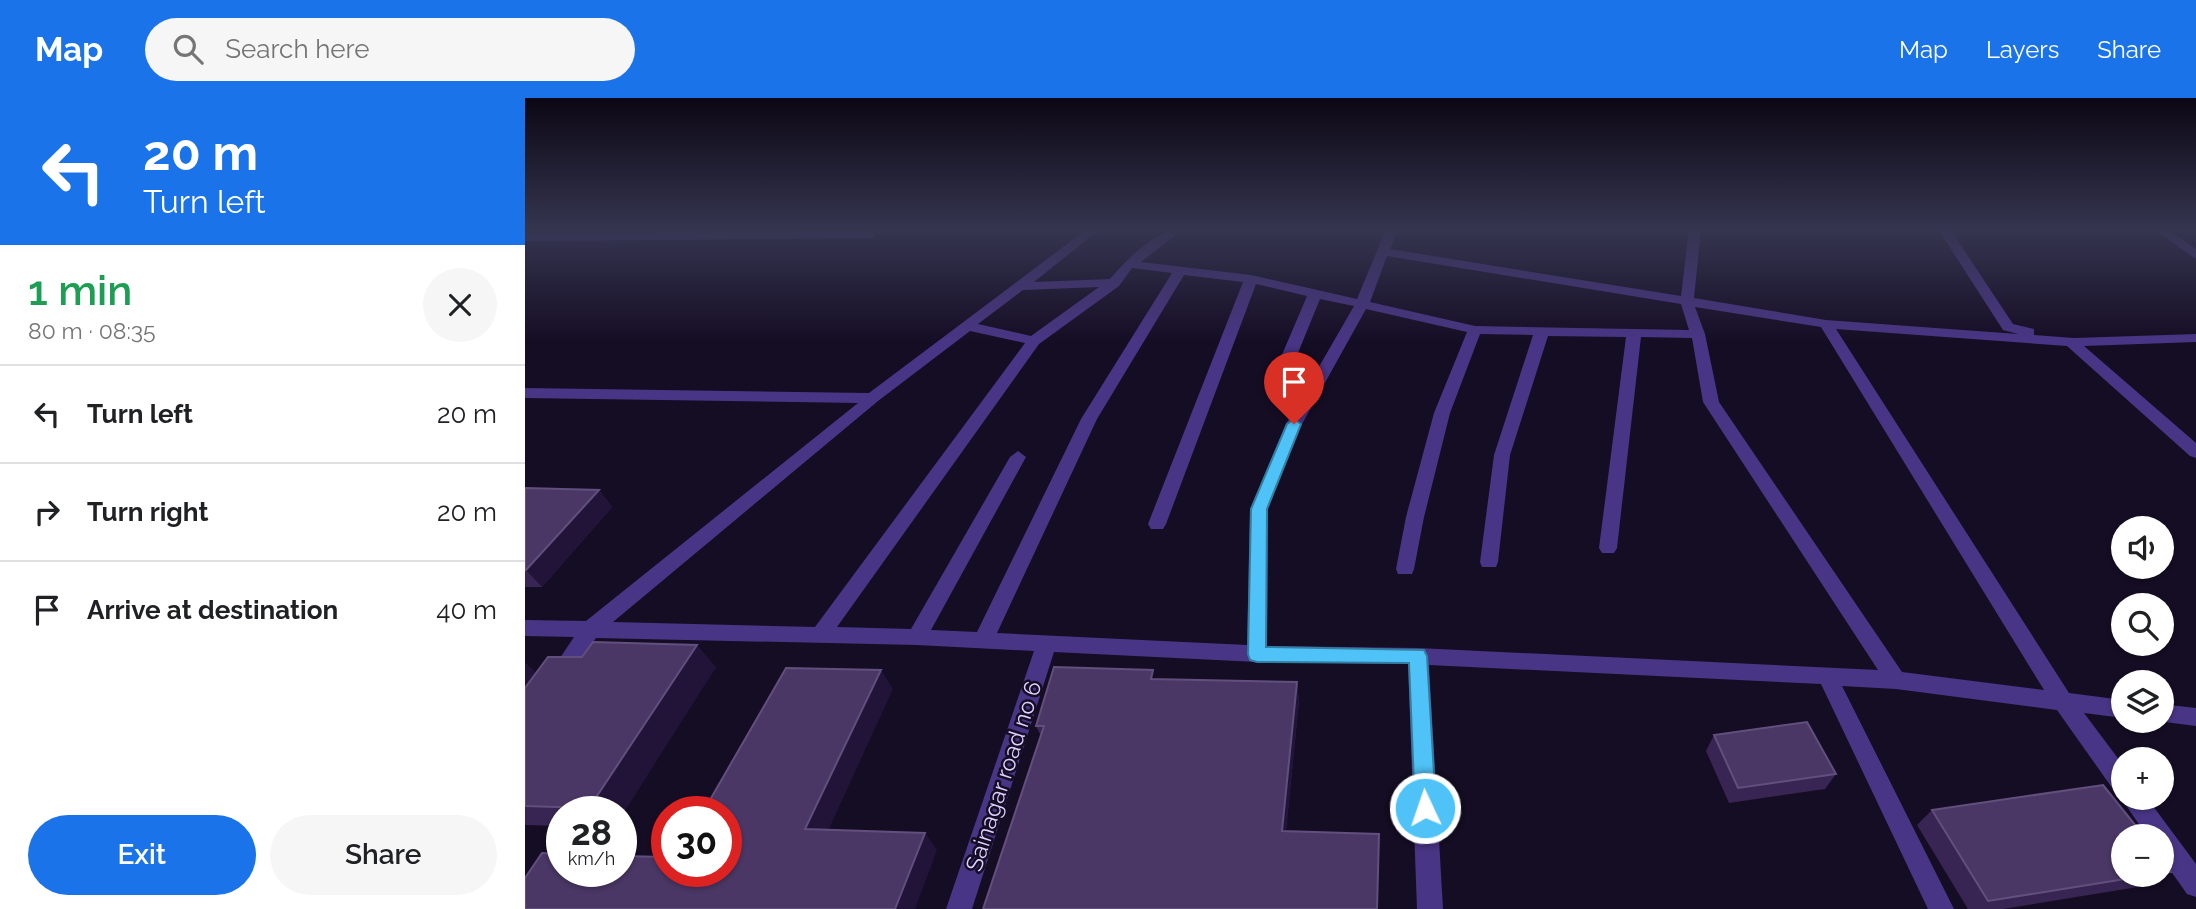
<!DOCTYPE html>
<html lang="en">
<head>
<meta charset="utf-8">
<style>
	:root { --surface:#fff; --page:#f6f6f6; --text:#202124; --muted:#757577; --line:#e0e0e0; --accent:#1a73e8 }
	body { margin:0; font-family:Raleway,sans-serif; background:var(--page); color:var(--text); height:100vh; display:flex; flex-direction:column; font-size:26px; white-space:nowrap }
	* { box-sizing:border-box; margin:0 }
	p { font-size:23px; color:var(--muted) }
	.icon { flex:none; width:38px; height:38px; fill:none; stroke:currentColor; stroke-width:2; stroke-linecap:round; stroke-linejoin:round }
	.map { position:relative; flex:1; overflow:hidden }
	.panel { display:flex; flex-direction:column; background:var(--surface); width:525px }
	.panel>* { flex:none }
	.banner { background:#1a73e8; color:#fff; overflow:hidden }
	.tools { position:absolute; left:1586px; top:418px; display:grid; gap:14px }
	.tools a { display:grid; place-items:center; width:63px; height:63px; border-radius:50%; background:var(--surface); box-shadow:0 2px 5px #0004; font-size:35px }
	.speed { position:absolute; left:21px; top:698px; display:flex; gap:14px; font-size:35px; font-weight:700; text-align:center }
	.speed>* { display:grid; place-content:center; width:91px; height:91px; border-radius:50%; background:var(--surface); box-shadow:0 2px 5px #0004; line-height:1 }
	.speed small { font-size:18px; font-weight:400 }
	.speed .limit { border:10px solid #d22; background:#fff; color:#111 }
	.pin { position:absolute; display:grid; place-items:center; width:60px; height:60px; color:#fff; margin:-72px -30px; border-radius:50% 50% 50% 0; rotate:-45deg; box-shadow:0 0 7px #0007 }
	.pin .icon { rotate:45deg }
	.me { position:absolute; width:77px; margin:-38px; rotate:357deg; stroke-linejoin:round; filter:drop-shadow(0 0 5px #0008) }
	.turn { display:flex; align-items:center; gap:24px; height:147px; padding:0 28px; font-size:32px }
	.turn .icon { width:91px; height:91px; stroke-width:2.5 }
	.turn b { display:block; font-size:49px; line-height:60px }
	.round { display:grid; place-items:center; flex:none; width:74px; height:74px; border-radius:37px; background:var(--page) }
	.head { display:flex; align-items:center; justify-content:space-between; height:119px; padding:0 28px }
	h1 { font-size:42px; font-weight:600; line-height:52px; color:#1e9e55 }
	.cta { display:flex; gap:14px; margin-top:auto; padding:14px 28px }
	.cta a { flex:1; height:80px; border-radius:42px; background:var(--accent); color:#fff; font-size:28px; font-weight:600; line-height:80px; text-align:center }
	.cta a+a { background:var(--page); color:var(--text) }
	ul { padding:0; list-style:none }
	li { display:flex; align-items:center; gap:21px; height:98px; padding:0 28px; border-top:2px solid var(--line) }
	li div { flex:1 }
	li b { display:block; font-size:26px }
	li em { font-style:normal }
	header { display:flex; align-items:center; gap:42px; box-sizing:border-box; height:98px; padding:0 35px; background:var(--accent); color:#fff }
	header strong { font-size:33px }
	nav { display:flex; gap:38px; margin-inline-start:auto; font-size:24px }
	.search { width:490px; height:63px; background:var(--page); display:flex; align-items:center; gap:18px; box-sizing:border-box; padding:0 24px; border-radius:38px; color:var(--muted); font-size:26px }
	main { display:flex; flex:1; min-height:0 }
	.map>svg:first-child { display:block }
</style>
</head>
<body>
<header>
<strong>Map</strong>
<div class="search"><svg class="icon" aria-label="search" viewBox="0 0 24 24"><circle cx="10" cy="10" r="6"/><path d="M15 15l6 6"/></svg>Search here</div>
<nav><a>Map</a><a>Layers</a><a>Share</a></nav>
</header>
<main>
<section class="panel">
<div class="banner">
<div class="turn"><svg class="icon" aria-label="left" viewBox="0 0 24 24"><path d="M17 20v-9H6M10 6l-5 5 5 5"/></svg><div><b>20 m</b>Turn left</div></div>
</div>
<div class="head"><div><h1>1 min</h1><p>80 m · 08:35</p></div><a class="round"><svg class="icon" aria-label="close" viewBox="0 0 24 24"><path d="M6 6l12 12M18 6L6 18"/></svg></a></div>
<ul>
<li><svg class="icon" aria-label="left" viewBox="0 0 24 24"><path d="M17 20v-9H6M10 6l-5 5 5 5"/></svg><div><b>Turn left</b></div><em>20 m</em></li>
<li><svg class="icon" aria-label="right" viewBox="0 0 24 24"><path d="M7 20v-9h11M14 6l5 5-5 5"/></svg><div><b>Turn right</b></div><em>20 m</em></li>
<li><svg class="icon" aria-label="arrive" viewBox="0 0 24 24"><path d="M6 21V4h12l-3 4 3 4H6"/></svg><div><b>Arrive at destination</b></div><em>40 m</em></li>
</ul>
<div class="cta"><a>Exit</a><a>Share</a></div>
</section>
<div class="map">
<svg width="1671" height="811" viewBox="0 0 1671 811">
	<rect width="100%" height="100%" fill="#150d24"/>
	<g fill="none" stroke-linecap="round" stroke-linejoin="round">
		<!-- minor -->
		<g fill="#493585" fill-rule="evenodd">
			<path d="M 562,131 L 575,131 L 509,184 L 585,181 C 602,161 631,131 658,131 L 616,164 L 726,177 L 832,201 L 861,131 L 873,131 L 865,151 L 1156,198 L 1164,131 L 1176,131 L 1169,200 L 1301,222 L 1493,236 L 1478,232 L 1413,131 L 1425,131 L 1488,226 L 1509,231 L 1509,237 L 1549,240 L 1671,236 L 1671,244 L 1559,248 L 1671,345 L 1671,360 L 1665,358 L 1542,248 L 1311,231 L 1544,595 L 1598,602 L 1598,620 L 1559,615 L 1598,667 L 1598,697 L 1590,694 L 1532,612 L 1371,591 L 1317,588 L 1429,811 L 1403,811 L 1296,586 L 904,567 L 918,811 L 892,811 L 883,566 L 732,564 L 529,554 L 447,811 L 421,811 L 509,553 L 392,547 L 71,540 L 40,584 L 33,587 L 26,584 L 23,578 L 49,539 L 0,538 L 0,522 L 61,523 L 333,305 L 0,300 L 0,290 L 344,295 ZM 862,158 L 1156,206 L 1164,232 L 950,228 L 845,204 ZM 607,170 L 647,175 L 556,321 L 452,534 L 406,532 L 501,359 L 493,353 L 485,359 L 386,531 L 312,529 L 514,246 L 594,188 ZM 659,177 L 718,184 L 623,426 L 626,431 L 638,431 L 641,426 L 731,186 L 782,198 L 741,294 L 749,299 L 757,294 L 795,201 L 829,208 L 761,326 L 725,411 L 722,547 L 472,535 L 572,321 ZM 574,189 L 506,238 L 453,226 L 498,192 ZM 1170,209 L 1296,229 L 1519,592 L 1377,574 L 1194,304 L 1180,236 ZM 841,211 L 942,234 L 909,315 L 881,419 L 871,471 L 873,476 L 887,476 L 889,471 L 899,419 L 925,315 L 955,236 L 1008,237 L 969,357 L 955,464 L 957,469 L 971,469 L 973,464 L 985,357 L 1023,238 L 1101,239 L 1074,450 L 1077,455 L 1089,455 L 1092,450 L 1116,239 L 1167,240 L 1178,304 L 1353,572 L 893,550 L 742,548 L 743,411 L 777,326 ZM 445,233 L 500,245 L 290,529 L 88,524 L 353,303 Z"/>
			<polygon points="1629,131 1642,131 1671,151 1671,161"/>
			<polygon points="345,133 349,134 349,140 0,143 0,135"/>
			<polygon points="1636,606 1671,610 1671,628 1632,623 1636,623"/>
			<polygon points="1598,697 1598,700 1622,700 1671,766 1671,799 1662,796 1636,759 1636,738 1622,738 1596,700"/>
		</g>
	</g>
	<!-- wall -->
	<g fill="#382553">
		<polygon points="0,390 74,392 87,409 17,489 0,489"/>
		<polygon points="0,565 11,575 191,569 96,714 37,714 37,728 0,727"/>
		<polygon points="631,581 772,584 774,603 761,733 852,811 516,638 511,628"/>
		<polygon points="1189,637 1311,676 1300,691 1204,705 1181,653"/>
		<polygon points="1407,712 1598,777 1636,777 1636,761 1646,774 1625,787 1478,811 1443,811 1392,727"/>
	</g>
	<!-- shaded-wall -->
	<g fill="#221438">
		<polygon points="74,392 87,409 17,489 1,472"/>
		<polygon points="172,547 191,569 96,719 96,714 69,714 64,710"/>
		<polygon points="0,565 16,580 0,603"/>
		<polygon points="356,572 368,591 296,748 280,731"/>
		<polygon points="772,584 774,603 759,751 757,733"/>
		<polygon points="400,735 412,752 390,811 370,811"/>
	</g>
	<!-- building -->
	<g fill="#4a3765" stroke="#614f7e" stroke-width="2">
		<polygon points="0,390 74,392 1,472 0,472"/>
		<polygon points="68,544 172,547 64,710 0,708 0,590 23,559 57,559"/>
		<polygon points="529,569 628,572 626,581 772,584 757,733 854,736 852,811 458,811 519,628 511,628"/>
		<polygon points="261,570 356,572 280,731 400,735 370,811 0,811 0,780 17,755 37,756 37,774 96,774 96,758 142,759 142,774 201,774 201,714 178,714"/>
		<polygon points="1282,624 1311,676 1213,690 1189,637"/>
		<polygon points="1578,687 1619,738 1598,738 1598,777 1625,777 1463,803 1407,712"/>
		<polygon points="1636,761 1646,774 1636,775"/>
	</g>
	<!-- sky -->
	<linearGradient id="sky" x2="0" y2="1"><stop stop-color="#0c0714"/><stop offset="0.54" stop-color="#353550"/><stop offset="1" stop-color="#353550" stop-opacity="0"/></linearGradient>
	<rect width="1671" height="244" fill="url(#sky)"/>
	<!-- route -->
	<polygon fill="#4fc3f7" stroke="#337fa1" stroke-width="2" points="769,321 776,326 742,411 741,549 899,552 902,558 911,710 908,717 900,720 893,717 890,710 884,565 732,564 725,562 723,556 726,411 762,326"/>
	<g text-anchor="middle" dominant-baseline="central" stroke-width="5" stroke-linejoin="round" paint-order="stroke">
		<!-- near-street labels -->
		<g font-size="23" fill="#dfd0ff" stroke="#150d24">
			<text transform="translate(478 678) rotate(-72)">Sainagar road no 6</text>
		</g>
	</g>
</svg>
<div class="tools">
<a><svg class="icon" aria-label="sound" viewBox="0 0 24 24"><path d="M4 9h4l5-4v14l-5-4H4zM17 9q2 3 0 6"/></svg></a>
<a><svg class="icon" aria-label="search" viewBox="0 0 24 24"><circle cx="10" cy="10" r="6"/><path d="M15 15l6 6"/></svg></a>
<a><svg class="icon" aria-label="layers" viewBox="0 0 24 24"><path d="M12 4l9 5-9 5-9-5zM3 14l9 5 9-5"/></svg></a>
<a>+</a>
<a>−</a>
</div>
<div class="speed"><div>28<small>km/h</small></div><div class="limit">30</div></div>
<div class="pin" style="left:769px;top:326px;background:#d93025"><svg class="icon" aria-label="arrive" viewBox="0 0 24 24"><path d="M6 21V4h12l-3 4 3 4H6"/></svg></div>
<svg class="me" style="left:900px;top:710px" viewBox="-20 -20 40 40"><circle r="17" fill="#4fc3f7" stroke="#fff" stroke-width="3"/><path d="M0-11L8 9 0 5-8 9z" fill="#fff"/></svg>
</div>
</main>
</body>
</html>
